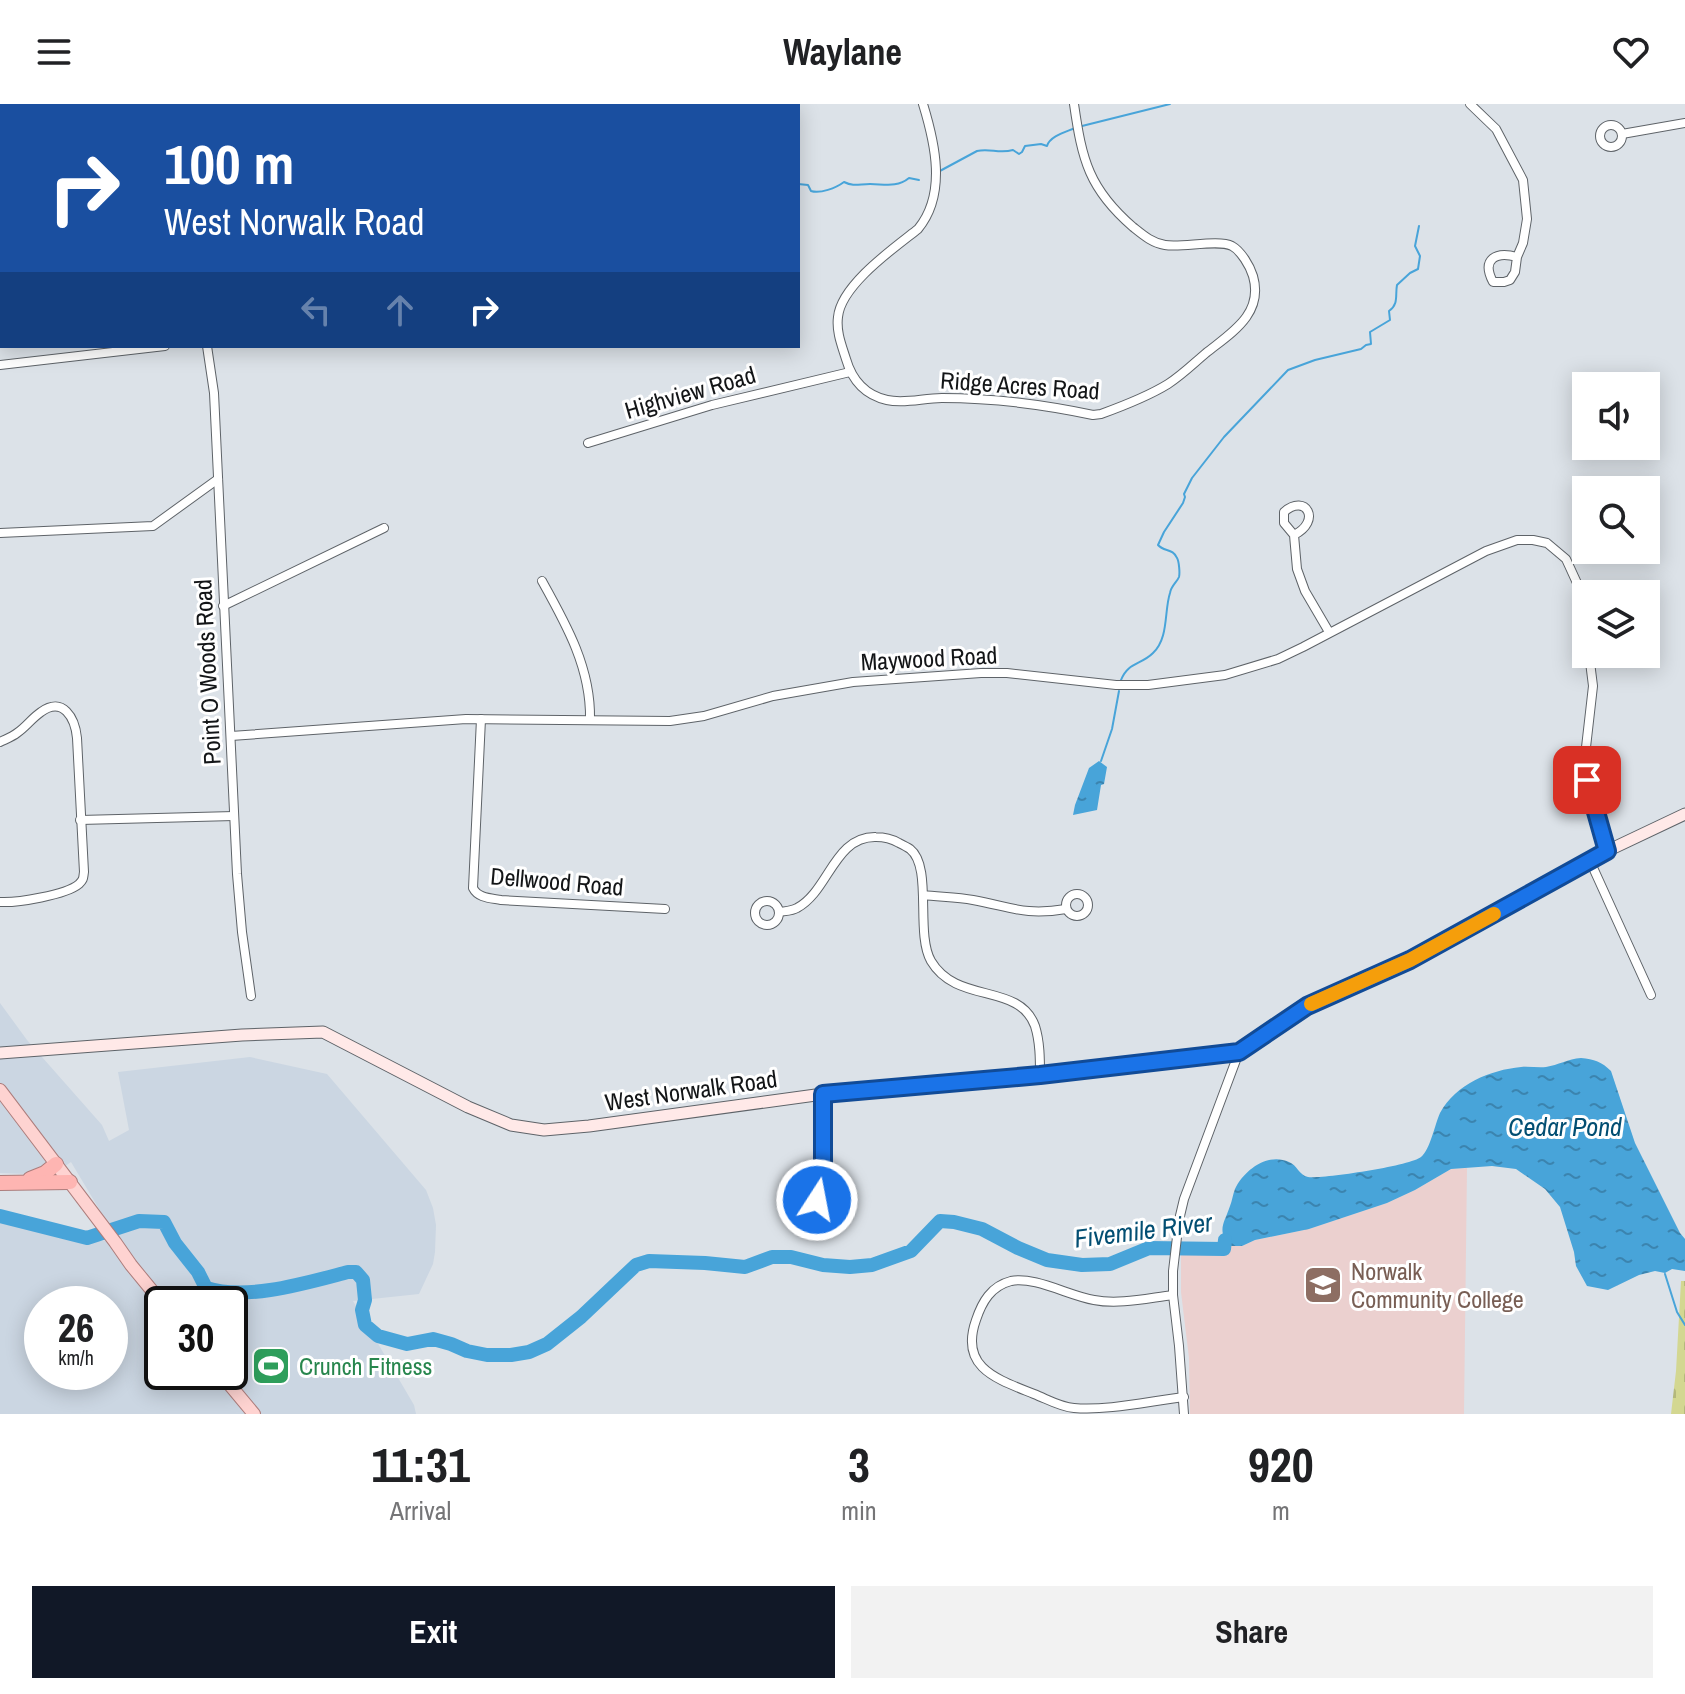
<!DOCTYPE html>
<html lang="en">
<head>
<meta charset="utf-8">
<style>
	:root { --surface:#fff; --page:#f2f2f2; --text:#202124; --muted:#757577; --accent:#111827 }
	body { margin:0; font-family:"Archivo Narrow",sans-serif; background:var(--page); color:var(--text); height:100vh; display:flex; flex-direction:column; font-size:30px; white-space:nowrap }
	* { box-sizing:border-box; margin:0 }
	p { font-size:26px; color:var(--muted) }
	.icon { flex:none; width:44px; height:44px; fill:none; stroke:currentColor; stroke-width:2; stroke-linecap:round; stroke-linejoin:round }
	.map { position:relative; height:1310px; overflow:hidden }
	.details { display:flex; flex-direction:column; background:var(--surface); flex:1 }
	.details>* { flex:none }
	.top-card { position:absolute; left:0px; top:0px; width:800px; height:244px; box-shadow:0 4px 20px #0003; background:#1a4fa0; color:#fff; overflow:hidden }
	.fabs { position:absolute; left:1572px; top:268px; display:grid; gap:16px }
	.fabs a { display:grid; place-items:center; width:88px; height:88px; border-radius:0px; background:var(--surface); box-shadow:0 4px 20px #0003; font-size:40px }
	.speed { position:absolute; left:24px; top:1182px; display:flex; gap:16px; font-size:40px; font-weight:700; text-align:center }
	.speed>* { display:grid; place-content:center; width:104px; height:104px; border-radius:50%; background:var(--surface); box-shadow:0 4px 20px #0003; line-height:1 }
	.speed small { font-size:20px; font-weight:400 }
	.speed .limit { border:4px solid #111; border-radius:12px; background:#fff; color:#111 }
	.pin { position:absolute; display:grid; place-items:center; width:68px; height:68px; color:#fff; margin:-34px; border-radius:16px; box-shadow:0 4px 12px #0006 }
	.me { position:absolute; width:88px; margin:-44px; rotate:11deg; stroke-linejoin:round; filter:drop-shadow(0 0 6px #0008) }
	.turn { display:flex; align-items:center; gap:28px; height:168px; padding:0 32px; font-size:36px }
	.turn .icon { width:104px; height:104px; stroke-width:2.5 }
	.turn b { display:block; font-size:56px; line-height:68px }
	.lanes { display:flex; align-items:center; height:76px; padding:0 32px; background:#0003; justify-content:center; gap:40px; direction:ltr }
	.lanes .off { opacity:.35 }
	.eta { display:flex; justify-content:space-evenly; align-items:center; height:136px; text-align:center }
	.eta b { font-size:48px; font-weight:800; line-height:56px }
	.primary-button { display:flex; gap:16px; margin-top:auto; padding:16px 32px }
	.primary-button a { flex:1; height:92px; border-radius:0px; background:var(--accent); color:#fff; font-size:32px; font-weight:800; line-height:92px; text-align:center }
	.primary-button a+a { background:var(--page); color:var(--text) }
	header { display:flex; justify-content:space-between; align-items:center; height:104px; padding:0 32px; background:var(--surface); font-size:36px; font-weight:800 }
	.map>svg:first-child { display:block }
</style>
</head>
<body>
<header><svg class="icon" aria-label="menu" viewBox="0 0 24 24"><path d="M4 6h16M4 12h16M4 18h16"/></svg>Waylane<svg class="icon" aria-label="heart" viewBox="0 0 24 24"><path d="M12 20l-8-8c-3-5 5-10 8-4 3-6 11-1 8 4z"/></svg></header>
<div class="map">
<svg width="1685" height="1310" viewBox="0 0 1685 1310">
	<defs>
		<pattern id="cemetery-stones" width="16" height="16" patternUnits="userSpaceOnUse" patternTransform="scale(2)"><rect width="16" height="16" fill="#d3d791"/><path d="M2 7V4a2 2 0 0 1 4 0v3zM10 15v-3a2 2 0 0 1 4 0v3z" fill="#b4b87c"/></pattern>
		<pattern id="water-ripples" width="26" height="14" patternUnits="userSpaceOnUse" patternTransform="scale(2)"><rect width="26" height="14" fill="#48a4d9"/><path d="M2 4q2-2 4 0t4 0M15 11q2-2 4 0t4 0" fill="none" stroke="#3b84af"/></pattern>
	</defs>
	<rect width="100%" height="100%" fill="#dce2e8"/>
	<!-- built -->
	<path fill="#cbd6e2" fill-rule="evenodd" d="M 0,899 L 27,936 L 102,1021 L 109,1037 L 129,1026 L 118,968 L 250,953 L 327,970 L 426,1086 L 433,1104 L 436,1121 L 435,1148 L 433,1160 L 419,1190 L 353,1197 L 414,1301 L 416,1310 L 0,1310 L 0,1117 L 77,1136 L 101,1137 L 117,1135 L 71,1058 L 52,1071 L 0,1069 ZM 42,1200 L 110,1200 L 110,1268 L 42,1268 ZM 162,1200 L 230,1200 L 230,1268 L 162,1268 Z"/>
	<!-- education -->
	<polygon fill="#ebd0cf" points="1467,1064 1464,1310 1190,1310 1189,1254 1181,1188 1181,1142 1242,1142 1255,1136 1309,1125 1387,1099 1415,1086 1451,1065"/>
	<!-- cemetery -->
	<polygon fill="url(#cemetery-stones)" points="1681,1177 1685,1177 1685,1310 1671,1310 1676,1267"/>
	<!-- park -->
	<polygon fill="#d3d791" points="0,0 233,0 233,2 2,2 2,214 0,214"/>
	<!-- water -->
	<g fill="url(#water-ripples)">
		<polygon points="1099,657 1107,663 1104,680 1101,681 1097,706 1073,711 1075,701 1089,664"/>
		<path d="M 1581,954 C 1594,955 1602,958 1611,967 L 1635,1039 L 1680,1129 L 1685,1135 L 1685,1167 L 1672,1165 L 1665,1169 L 1655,1167 L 1639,1171 L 1608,1186 L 1587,1182 L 1576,1162 L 1574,1148 L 1560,1103 L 1545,1085 L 1516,1065 L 1492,1062 L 1451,1065 L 1415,1086 L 1387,1099 L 1309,1125 L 1255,1136 L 1242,1142 L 1229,1142 C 1217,1125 1224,1120 1230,1102 C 1232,1097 1233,1090 1235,1085 C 1244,1066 1268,1048 1289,1058 C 1297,1061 1299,1071 1308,1073 C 1322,1075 1410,1062 1421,1053 C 1430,1046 1435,1020 1440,1009 C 1456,980 1490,966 1521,963 C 1529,962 1538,964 1546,963 C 1558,961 1568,955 1581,954 Z"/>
	</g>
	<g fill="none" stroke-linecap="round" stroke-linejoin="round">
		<!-- stream -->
		<g stroke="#48a4d9" stroke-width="2">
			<polyline points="1082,22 1170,0"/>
			<path d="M 938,68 L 977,47 C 990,44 999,50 1013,46 L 1019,50 L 1022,48 L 1025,42 L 1041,40 L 1047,42 C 1050,32 1066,28 1075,24"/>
			<path d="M 798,80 L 808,81 L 811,87 C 820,90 836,84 844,78 C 854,83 859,80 870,80 C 884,80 897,84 909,74 L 919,76"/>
			<path d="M 1121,576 C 1128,558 1141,561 1153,549 C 1169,534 1164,507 1170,489 C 1171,482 1177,478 1179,473 C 1180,469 1179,457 1177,454 C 1173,444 1164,448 1158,441 L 1164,428 L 1183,399 L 1185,393 L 1184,390 L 1192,374 L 1224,333 L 1288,266 L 1315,256 L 1361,245 L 1366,241 L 1371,240 L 1370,228 L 1390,216 L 1389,207 C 1399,200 1395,191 1397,181 L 1410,169 L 1418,165 L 1420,152 L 1415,142 L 1419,122"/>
			<polyline points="1101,657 1112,625 1119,587"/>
			<polyline points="1665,1170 1677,1208 1685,1221"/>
		</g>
		<!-- river -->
		<path stroke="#48a4d9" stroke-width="14" d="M 0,1112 L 87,1134 L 139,1117 L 164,1118 L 175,1139 L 198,1168 L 206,1184 C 247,1197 306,1179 348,1168 L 356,1168 L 363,1176 L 365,1196 L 362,1206 L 365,1221 L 378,1232 L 407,1240 L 433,1235 L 451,1240 L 467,1247 L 487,1251 L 511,1251 L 529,1248 L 547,1240 L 581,1213 L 636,1161 L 649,1157 L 705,1159 L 745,1163 L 772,1153 L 791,1153 L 823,1161 L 850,1163 L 872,1161 L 911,1147 L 940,1117 L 954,1118 L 982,1125 L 1018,1144 L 1047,1156 L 1082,1161 L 1110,1160 L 1149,1144 L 1224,1145 L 1225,1136"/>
		<defs>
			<g id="minor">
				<polyline points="518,0 519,2"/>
				<path d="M 923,0 C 935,39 947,90 918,125 C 894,144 841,181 838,213 C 836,228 842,242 846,255 C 852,276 865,291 887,296 C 905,300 923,294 942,294 C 995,294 1041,300 1093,311 L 1101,310 C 1123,302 1147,293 1168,280 C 1182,271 1193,260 1206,249 C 1231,229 1264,210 1253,172 C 1250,162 1241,147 1232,142 C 1218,135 1182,144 1165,141 C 1152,139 1143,131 1133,123 C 1089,85 1082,56 1074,0"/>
				<path d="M 1470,0 L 1496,25 L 1523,76 L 1527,115 L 1523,139 L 1517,153 L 1515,168 L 1510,176 L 1504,178 L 1493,178 C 1481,155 1496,147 1517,153"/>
				<circle cx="1611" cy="32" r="11"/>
				<polyline points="1622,30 1685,19"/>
				<polyline points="207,242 214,289 237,770 242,828 251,892"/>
				<polyline points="0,261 165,242"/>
				<polyline points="588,339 712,301 850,268"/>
				<polyline points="0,429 153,422 218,375"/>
				<path d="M 1294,431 C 1322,417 1306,389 1284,408 L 1284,419 L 1294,431 L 1297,465 L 1305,487 L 1329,528"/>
				<path d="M 542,477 C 566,520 591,564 590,615"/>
				<polyline points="223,502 384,424"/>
				<polyline points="1589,550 1593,582 1585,652 1587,676 1607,747"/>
				<path d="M 481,615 L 473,784 C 478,794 490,794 501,796 L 665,805"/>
				<polyline points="231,632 466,615 670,617 704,612 773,592 853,578 981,569 1007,569 1116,581 1148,581 1225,571 1278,555 1303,543 1486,447 1517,436 1533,436 1547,439 1566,455 1577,479 1586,531"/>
				<path d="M 0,638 C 6,635 12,633 17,629 C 26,623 32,614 41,608 C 63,592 75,614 77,634 L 84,768 C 83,774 84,775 79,780 C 66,791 17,799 0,798"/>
				<polyline points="80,716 234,712"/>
				<polyline points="1590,757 1651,891"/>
				<circle cx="1077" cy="801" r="11"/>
				<path d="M 923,791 C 939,793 957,793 973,796 C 1011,803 1025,812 1066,805"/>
				<circle cx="767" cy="809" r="12"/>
				<path d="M 779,808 C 785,807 792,807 797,804 C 829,787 834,732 876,733 C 885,733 892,735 899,739 C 903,741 907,743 910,745 C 933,763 915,829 931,857 C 957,901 1019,878 1035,922 C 1040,938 1040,955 1040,971"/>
				<polyline points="823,990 823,1081"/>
				<circle cx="825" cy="1091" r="10"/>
				<path d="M 1173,1191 C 1148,1194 1119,1201 1094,1196 C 1070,1192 1034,1172 1011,1177 C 991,1182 982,1198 976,1216 C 959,1264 997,1275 1034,1290 C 1047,1295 1060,1303 1074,1304 C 1107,1307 1150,1297 1184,1293"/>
				<polyline points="1184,1310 1179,1242 1173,1191 1173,1167 1179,1116 1184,1095 1239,948"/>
			</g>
			<polyline id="secondary" points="0,949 242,931 323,928 468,1003 511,1021 544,1026 589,1022 823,990 1040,971 1239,948 1307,902 1410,856 1607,747 1685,710"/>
			<g id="primary">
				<polyline points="0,986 115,1138 131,1161 163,1200"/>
				<polyline points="219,1268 254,1310"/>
			</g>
			<g id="motorway">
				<polyline points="30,1075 45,1069 56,1060"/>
				<polyline points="0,1079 70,1078"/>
			</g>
		</defs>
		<!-- minor casing -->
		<use href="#minor" stroke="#5e6368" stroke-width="10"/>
		<!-- secondary casing -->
		<use href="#secondary" stroke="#5e6368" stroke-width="13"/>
		<!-- primary casing -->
		<use href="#primary" stroke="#ac7d7c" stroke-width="14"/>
		<!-- motorway casing -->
		<use href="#motorway" stroke="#ac7d7c" stroke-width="16"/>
		<!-- minor -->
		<use href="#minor" stroke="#fff" stroke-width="8"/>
		<!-- secondary -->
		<use href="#secondary" stroke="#ffe9e8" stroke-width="11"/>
		<!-- primary -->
		<use href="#primary" stroke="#fed3d1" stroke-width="12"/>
		<!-- motorway -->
		<use href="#motorway" stroke="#feb5b2" stroke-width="14"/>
	</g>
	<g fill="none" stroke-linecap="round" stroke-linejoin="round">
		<defs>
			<path id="route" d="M 817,1096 C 815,1088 817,1085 823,1081 L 823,990 L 1040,971 L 1239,948 L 1307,902 L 1410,856 L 1607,747 L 1587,676"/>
		</defs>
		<!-- route casing -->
		<use href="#route" stroke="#114b97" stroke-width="20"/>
		<!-- route -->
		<use href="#route" stroke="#1a73e8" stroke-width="14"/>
		<!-- slow -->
		<polyline stroke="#f59e0b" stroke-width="14" points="1311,900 1410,856 1494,810"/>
	</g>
	<!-- icons -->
	<defs>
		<symbol id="university-square" viewBox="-11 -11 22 22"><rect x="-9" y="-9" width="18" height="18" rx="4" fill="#8d6e63" stroke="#fff"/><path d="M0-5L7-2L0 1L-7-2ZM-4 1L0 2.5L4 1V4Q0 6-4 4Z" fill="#fff"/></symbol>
		<symbol id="stadium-square" viewBox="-11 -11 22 22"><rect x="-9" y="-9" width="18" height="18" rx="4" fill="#2e9e5b" stroke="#fff"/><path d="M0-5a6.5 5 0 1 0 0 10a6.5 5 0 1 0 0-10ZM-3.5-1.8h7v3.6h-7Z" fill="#fff"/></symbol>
	</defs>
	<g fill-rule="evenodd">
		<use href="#university-square" x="1301" y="1159" width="44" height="44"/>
		<use href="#stadium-square" x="249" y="1240" width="44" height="44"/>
	</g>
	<g text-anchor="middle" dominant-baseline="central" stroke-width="6" stroke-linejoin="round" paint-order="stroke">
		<!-- street labels -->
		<g font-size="24" fill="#131517" stroke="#fff">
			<text transform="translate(1020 281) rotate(4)">Ridge Acres Road</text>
			<text transform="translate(690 288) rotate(-16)">Highview Road</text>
			<text transform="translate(929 554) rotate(-3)">Maywood Road</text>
			<text transform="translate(207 568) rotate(-93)">Point O Woods Road</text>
			<text transform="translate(557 777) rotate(5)">Dellwood Road</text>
			<text transform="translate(691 986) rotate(-8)">West Norwalk Road</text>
		</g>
		<!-- education labels -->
		<g font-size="24" fill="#785e54" stroke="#fff" text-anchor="start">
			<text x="1351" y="1167">Norwalk<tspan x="1351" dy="28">Community College</tspan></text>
		</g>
		<!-- leisure labels -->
		<g font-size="24" fill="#27864d" stroke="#fff" text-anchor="start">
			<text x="299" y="1262">Crunch Fitness</text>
		</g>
		<!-- water labels -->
		<g font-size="26" font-style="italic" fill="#024e72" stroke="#fff">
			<text x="1565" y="1022">Cedar Pond</text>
			<text transform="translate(1143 1126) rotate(-7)">Fivemile River</text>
		</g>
	</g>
</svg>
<div class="fabs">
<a><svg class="icon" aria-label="sound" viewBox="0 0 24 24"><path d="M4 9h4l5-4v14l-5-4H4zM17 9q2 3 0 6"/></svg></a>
<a><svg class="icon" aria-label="search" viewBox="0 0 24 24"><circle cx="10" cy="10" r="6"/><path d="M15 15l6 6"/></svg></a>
<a><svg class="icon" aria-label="layers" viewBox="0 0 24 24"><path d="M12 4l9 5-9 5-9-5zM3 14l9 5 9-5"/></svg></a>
</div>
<div class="speed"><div>26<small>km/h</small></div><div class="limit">30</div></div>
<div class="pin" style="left:1587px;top:676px;background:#d93025"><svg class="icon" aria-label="arrive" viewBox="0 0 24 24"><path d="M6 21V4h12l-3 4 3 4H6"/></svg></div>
<svg class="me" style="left:817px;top:1096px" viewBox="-20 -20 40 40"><circle r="17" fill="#1a73e8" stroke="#fff" stroke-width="3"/><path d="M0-11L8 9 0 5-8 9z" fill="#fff"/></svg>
<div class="top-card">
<div class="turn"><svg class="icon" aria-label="right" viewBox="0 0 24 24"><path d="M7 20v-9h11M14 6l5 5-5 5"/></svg><div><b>100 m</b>West Norwalk Road</div></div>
<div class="lanes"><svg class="icon off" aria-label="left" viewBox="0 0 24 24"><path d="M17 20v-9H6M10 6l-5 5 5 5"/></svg><svg class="icon off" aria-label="ahead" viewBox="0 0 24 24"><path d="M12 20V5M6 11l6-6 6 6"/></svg><svg class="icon" aria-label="right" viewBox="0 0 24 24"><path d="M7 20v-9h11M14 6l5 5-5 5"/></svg></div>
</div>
</div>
<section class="details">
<div class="eta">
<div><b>11:31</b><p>Arrival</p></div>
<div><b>3</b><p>min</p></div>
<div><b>920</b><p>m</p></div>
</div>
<div class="primary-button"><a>Exit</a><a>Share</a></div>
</section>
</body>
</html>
